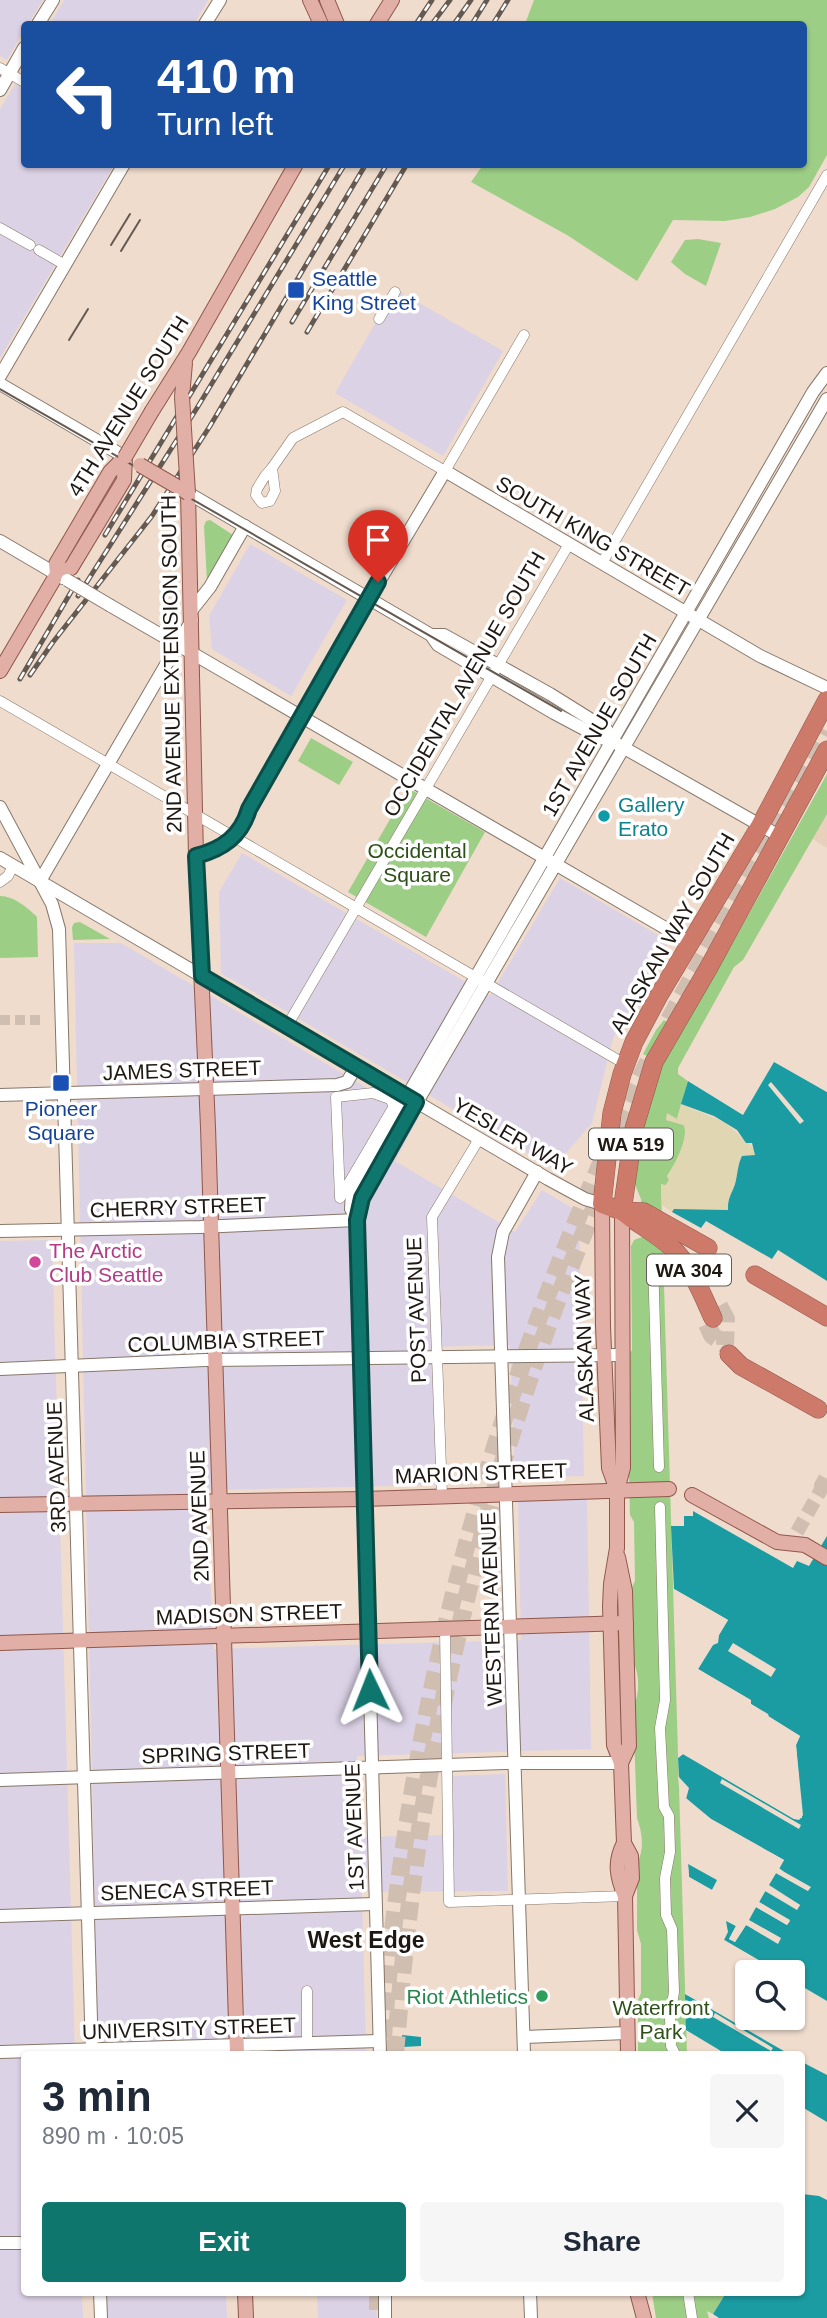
<!DOCTYPE html>
<html lang="en">
<head>
<meta charset="utf-8">
<style>
	:root { --surface:#fff; --page:#f6f6f7; --text:#1f2937; --muted:#747a83; --accent:#0f766e }
	body { margin:0; font-family:Helvetica,sans-serif; background:var(--page); color:var(--text); height:100vh; display:flex; flex-direction:column; font-size:26px; white-space:nowrap }
	* { box-sizing:border-box; margin:0 }
	p { font-size:23px; color:var(--muted) }
	.icon { flex:none; width:38px; height:38px; fill:none; stroke:currentColor; stroke-width:2; stroke-linecap:round; stroke-linejoin:round }
	.map { position:relative; flex:1; overflow:hidden }
	.drawer { position:absolute; left:21px; top:2051px; width:784px; height:245px; display:flex; flex-direction:column; background:var(--surface); border-radius:7px; box-shadow:0 2px 5px #0004 }
	.drawer>* { flex:none }
	.hud { position:absolute; left:21px; top:21px; width:786px; height:147px; border-radius:7px; box-shadow:0 2px 5px #0004; background:#1a4fa0; color:#fff; overflow:hidden }
	.fabs { position:absolute; left:735px; top:1960px; display:grid; gap:14px }
	.fabs a { display:grid; place-items:center; width:70px; height:70px; border-radius:7px; background:var(--surface); box-shadow:0 2px 5px #0004; font-size:35px }
	.pin { position:absolute; display:grid; place-items:center; width:60px; height:60px; color:#fff; margin:-72px -30px; border-radius:50% 50% 50% 0; rotate:-45deg; box-shadow:0 0 7px #0007 }
	.pin .icon { rotate:45deg }
	.me { position:absolute; width:77px; margin:-38px; rotate:358deg; stroke-linejoin:round; filter:drop-shadow(0 0 5px #0008) }
	.turn { display:flex; align-items:center; gap:24px; height:147px; padding:0 21px; font-size:32px }
	.turn .icon { width:91px; height:91px; stroke-width:2.5 }
	.turn b { display:block; font-size:49px; line-height:60px }
	.round { display:grid; place-items:center; flex:none; width:74px; height:74px; border-radius:7px; background:var(--page) }
	.headline { display:flex; align-items:center; justify-content:space-between; height:119px; padding:0 21px }
	h1 { font-size:42px; font-weight:800; line-height:52px }
	.primary-button { display:flex; gap:14px; margin-top:auto; padding:14px 21px }
	.primary-button a { flex:1; height:80px; border-radius:7px; background:var(--accent); color:#fff; font-size:28px; font-weight:800; line-height:80px; text-align:center }
	.primary-button a+a { background:var(--page); color:var(--text) }
	.map>svg:first-child { display:block }
</style>
</head>
<body>
<div class="map">
<svg width="827" height="2318" viewBox="0 0 827 2318">
	<rect width="100%" height="100%" fill="#efdccd"/>
	<!-- commercial -->
	<g fill="#dbd2e6">
		<polygon points="0,0 43,0 28,24 24,24 24,30 7,60 0,56"/>
		<polygon points="64,0 208,0 194,24 50,24"/>
		<polygon points="15,84 24,90 24,164 114,165 0,358 0,109"/>
		<polygon points="395,289 503,351 443,456 335,393"/>
		<polygon points="250,544 347,600 291,696 212,649 209,616"/>
		<polygon points="242,853 490,996 560,878 668,941 613,1038 592,1123 553,1168 221,973 219,892"/>
		<polygon points="74,943 121,943 418,1118 395,1161 515,1232 542,1190 579,1212 584,1476 515,1478 510,1345 433,1347 436,1485 205,1490 214,1649 521,1640 518,1501 587,1499 591,1749 357,1756 360,1837 451,1835 450,1776 505,1774 508,1891 362,1892 366,2054 98,2054"/>
		<polygon points="52,1240 75,2054 24,2054 24,2292 82,2293 83,2318 0,2318 0,1241"/>
		<polygon points="104,2293 226,2293 227,2318 104,2318"/>
		<polygon points="317,2293 375,2293 377,2318 318,2318"/>
	</g>
	<!-- built -->
	<polygon fill="#e8d0bc" points="827,814 827,848 812,839"/>
	<!-- green -->
	<g fill="#9dce86">
		<polygon points="534,0 827,0 827,155 809,187 798,197 775,209 750,217 725,221 673,220 637,281 567,235 471,182 483,165 803,164 803,24 525,24"/>
		<polygon points="698,239 721,243 706,286 685,274 671,262 685,240"/>
		<polygon points="210,520 233,535 207,582 204,526 206,521"/>
		<polygon points="311,738 353,762 339,785 298,761"/>
		<path d="M 827,774 L 827,814 L 743,960 L 734,967 L 678,1068 L 678,1074 L 688,1081 L 677,1119 L 667,1120 L 684,1125 C 689,1138 675,1165 667,1176 L 669,1180 L 666,1185 L 661,1185 L 687,2054 L 638,2054 L 638,2000 L 641,1993 L 641,1944 L 637,1930 L 637,1863 C 645,1849 642,1832 637,1818 L 633,1708 C 640,1694 640,1673 632,1660 L 631,1589 L 635,1581 L 634,1522 L 630,1515 L 626,1359 L 632,1350 L 631,1246 L 634,1240 L 642,1237 L 641,1199 L 634,1182 L 639,1136 L 662,1065 L 670,1049 L 730,948 Z"/>
		<polygon points="408,788 485,832 426,937 348,892"/>
		<path d="M 0,896 C 14,896 28,908 37,917 L 38,957 L 0,958 Z"/>
		<polygon points="80,922 110,939 73,940 72,927 74,923"/>
		<polygon points="664,1020 667,1022 649,1057 643,1054 656,1030"/>
		<polygon points="652,2293 726,2293 713,2314 707,2311 709,2318 656,2318"/>
	</g>
	<!-- sand -->
	<path fill="#e0d6b2" d="M 681,1104 C 701,1114 725,1118 739,1135 C 747,1144 753,1142 755,1156 L 742,1156 C 738,1164 738,1171 736,1180 C 733,1191 727,1197 728,1210 L 674,1209 L 672,1212 L 662,1205 L 661,1184 L 666,1185 L 669,1180 L 667,1176 C 675,1165 689,1138 684,1125 L 666,1120 L 667,1113 L 677,1119 Z"/>
	<!-- water -->
	<g fill="#1a9ca2">
		<path d="M 774,1061 L 827,1092 L 827,1281 L 778,1250 L 772,1259 L 706,1221 L 701,1228 L 672,1212 L 674,1209 L 728,1210 C 727,1197 734,1191 736,1180 C 738,1171 738,1164 742,1156 L 755,1155 L 752,1143 L 746,1143 L 737,1130 L 714,1116 L 681,1104 L 688,1081 L 742,1114 Z"/>
		<polygon points="693,1511 793,1568 797,1561 809,1566 827,1536 827,2001 793,1981 793,1972 779,1972 724,1940 726,1920 736,1926 729,1939 735,1942 746,1925 780,1938 748,1920 756,1907 787,1925 790,1921 759,1902 766,1890 797,1909 800,1905 768,1886 776,1873 808,1891 779,1868 784,1860 711,1819 680,1793 678,1758 683,1754 794,1819 799,1820 803,1815 796,1745 800,1736 768,1716 768,1714 751,1704 750,1700 698,1669 728,1620 674,1589 671,1526 684,1526 684,1516 693,1516"/>
		<polygon points="688,1863 718,1880 712,1890 689,1877"/>
		<polygon points="685,1994 789,2054 726,2054 686,2030"/>
		<polygon points="402,2035 421,2037 421,2046 403,2047"/>
		<polygon points="802,2062 827,2075 827,2122 802,2107"/>
		<polygon points="802,2194 819,2196 827,2200 827,2318 719,2318 713,2314 726,2293 802,2292"/>
	</g>
	<!-- pier -->
	<g fill="#efdccd" fill-rule="evenodd">
		<polygon points="774,1058 827,1088 827,1092 774,1062 743,1115 685,1079 689,1078 741,1110"/>
		<polygon points="771,1082 804,1121 800,1124 768,1085"/>
		<polygon points="674,1589 728,1620 719,1635 718,1643 713,1645 698,1669 751,1700 751,1704 769,1715 768,1716 800,1736 796,1745 802,1818 794,1819 683,1754 678,1758 680,1752 684,1751 795,1816 799,1816 793,1745 796,1737 766,1719 748,1706 747,1702 695,1671 695,1667 710,1643 716,1640 716,1634 723,1621 674,1593"/>
		<polygon points="733,1643 776,1669 771,1677 728,1651"/>
		<polygon points="678,1776 689,1788 686,1799 711,1819 784,1860 779,1869 811,1887 808,1891 776,1873 769,1885 800,1905 797,1910 765,1891 759,1902 790,1920 787,1925 756,1907 749,1920 781,1938 778,1944 746,1925 735,1942 729,1939 736,1926 726,1921 728,1932 724,1940 779,1972 772,1972 720,1940 724,1931 723,1918 727,1917 739,1924 734,1938 779,1861 710,1822 683,1802 680,1798"/>
		<polygon points="722,1779 801,1825 799,1829 720,1783"/>
		<path d="M 686,1860 L 720,1878 L 721,1881 L 714,1893 L 710,1893 L 686,1879 ZM 688,1864 L 717,1880 L 712,1890 L 689,1877 Z"/>
		<polygon points="687,1891 707,1901 702,1913 687,1912"/>
		<polygon points="685,1990 790,2051 792,2054 693,1998 685,1994"/>
		<polygon points="715,2013 773,2048 771,2051 713,2017"/>
	</g>
	<g fill="none" stroke-linecap="round" stroke-linejoin="round">
		<!-- street-tunnel -->
		<polyline stroke="#d0beb1" stroke-width="10" stroke-dasharray="10 5" stroke-linecap="butt" points="0,1020 43,1020"/>
		<!-- primary-tunnel -->
		<polyline stroke="#d0beb1" stroke-width="14" stroke-dasharray="14 7" stroke-linecap="butt" points="797,1532 823,1486"/>
		<!-- highway-tunnel -->
		<g stroke="#d0beb1" stroke-width="18" stroke-dasharray="18 9" stroke-linecap="butt">
			<polyline points="669,1020 827,731"/>
			<polyline points="719,1306 726,1319 725,1345"/>
			<polyline points="707,1324 712,1335 725,1345"/>
			<polyline points="827,1479 823,1486 827,1488"/>
			<path d="M 383,2037 C 408,1697 499,1366 649,1060"/>
			<path d="M 395,2054 C 403,1961 412,1868 429,1776 C 464,1582 517,1388 595,1207"/>
			<polyline points="378,2292 378,2318"/>
		</g>
		<defs>
			<g id="street">
				<polyline points="0,68 24,82"/>
				<polyline points="0,228 30,245"/>
				<polyline points="39,250 65,265"/>
				<polyline points="379,319 395,292"/>
				<polyline points="272,468 293,438 343,412 445,471 524,335"/>
				<polygon points="272,468 275,491 270,501 262,503 256,495 257,489 265,476"/>
				<polyline points="602,563 827,175"/>
				<polyline points="0,701 625,1064"/>
				<polyline points="196,856 221,846 235,837 242,827 249,809 303,718"/>
				<polyline points="0,882 8,876 13,866"/>
				<polyline points="287,1026 569,544"/>
				<polygon points="373,1093 390,1099 394,1106 340,1198 336,1097"/>
				<polyline points="653,1259 659,1467"/>
				<polyline points="442,1495 432,1217 476,1144 477,1137"/>
				<polyline points="660,1507 665,1700 660,1728 664,1807 669,1816 670,1852 665,1878 666,1915 672,1929 674,1992 670,2017 671,2046 675,2054"/>
				<polyline points="445,1629 449,1902 625,1896"/>
				<polyline points="307,1991 307,2044"/>
				<polyline points="688,2292 692,2318"/>
			</g>
			<g id="secondary">
				<polyline points="38,24 53,0"/>
				<polyline points="205,24 220,0"/>
				<polyline points="0,90 24,48"/>
				<polyline points="0,376 124,164"/>
				<polyline points="0,384 125,457"/>
				<polyline points="188,493 431,635 438,645 554,713 601,738 612,741 781,837"/>
				<polyline points="0,541 63,578"/>
				<polyline points="111,606 691,943"/>
				<polyline points="191,611 210,587 245,526"/>
				<polyline points="431,635 444,635 550,694 606,729 612,741"/>
				<polyline points="303,718 368,600 445,471 760,656 827,688"/>
				<polyline points="0,807 52,904 59,929 92,2054"/>
				<polyline points="0,858 548,1179 585,1199 602,1204"/>
				<polyline points="40,881 192,620"/>
				<polyline points="0,1095 337,1085 347,1082 356,1067"/>
				<polyline points="357,1220 351,1209 352,1192 813,392 827,373"/>
				<polyline points="0,1231 200,1227 357,1220"/>
				<polyline points="0,1369 205,1360 621,1355"/>
				<polyline points="0,1780 505,1763 621,1763"/>
				<polyline points="0,1916 375,1904"/>
				<polyline points="524,2037 627,2033"/>
				<polyline points="0,2052 379,2041"/>
				<polyline points="380,2054 357,1220 361,1198 827,399"/>
				<polyline points="524,2054 498,1257 503,1232 537,1172"/>
				<polyline points="0,2243 24,2243"/>
				<polyline points="100,2292 101,2318"/>
				<polyline points="385,2292 385,2318"/>
				<polyline points="530,2292 531,2318"/>
			</g>
			<g id="primary">
				<polyline points="310,0 321,24"/>
				<polyline points="327,0 337,24"/>
				<polyline points="377,24 392,0"/>
				<polyline points="182,397 185,363"/>
				<polyline points="152,411 189,352 296,164"/>
				<polyline points="188,493 196,856 208,1127 237,2054"/>
				<polyline points="57,574 71,568 124,480 125,457"/>
				<polyline points="0,671 57,574 56,564 110,472 125,457"/>
				<polyline points="602,1204 603,1326 609,1468 617,1490"/>
				<polyline points="622,1211 623,1468 617,1490 617,1548 611,1584 610,1606 614,1745 621,1763 624,1843 631,1856 632,1878 625,1896"/>
				<polyline points="692,1495 777,1542 805,1545 827,1558"/>
				<polyline points="0,1505 364,1499 669,1489"/>
				<polyline points="618,1557 625,1591 629,1746 621,1763"/>
				<polyline points="0,1643 626,1623"/>
				<path d="M 624,1843 C 614,1862 617,1877 625,1896 L 628,2054"/>
				<polyline points="245,2292 246,2318"/>
				<polyline points="637,2292 644,2318"/>
			</g>
			<g id="highway">
				<polyline points="622,1211 634,1129 654,1062 709,967 827,750"/>
				<path d="M 622,1211 C 637,1224 656,1233 671,1247 C 691,1265 702,1294 713,1318"/>
				<polyline points="708,1248 644,1212 622,1211 602,1204 612,1113 622,1074 634,1042 658,997 760,826 827,700"/>
				<polyline points="755,1275 827,1317"/>
				<polyline points="729,1354 741,1366 818,1409"/>
			</g>
		</defs>
		<!-- street casing -->
		<use href="#street" stroke="#877769" stroke-width="11"/>
		<!-- secondary casing -->
		<use href="#secondary" stroke="#877769" stroke-width="14"/>
		<!-- primary casing -->
		<use href="#primary" stroke="#90574b" stroke-width="16"/>
		<!-- highway casing -->
		<use href="#highway" stroke="#90574b" stroke-width="19"/>
		<!-- street -->
		<use href="#street" stroke="#fff" stroke-width="10"/>
		<!-- secondary -->
		<use href="#secondary" stroke="#fff" stroke-width="12"/>
		<!-- primary -->
		<use href="#primary" stroke="#e2afa6" stroke-width="14"/>
		<!-- highway -->
		<use href="#highway" stroke="#ce7a6a" stroke-width="18"/>
		<!-- tram -->
		<g stroke="#655a52" stroke-width="2">
			<polyline points="111,245 130,214"/>
			<polyline points="121,251 140,220"/>
			<polyline points="69,340 88,309"/>
			<polyline points="0,389 561,711"/>
		</g>
		<defs>
			<g id="rail">
				<polyline points="416,24 432,0"/>
				<polyline points="432,24 450,0"/>
				<polyline points="454,24 471,0"/>
				<polyline points="472,24 487,0"/>
				<polyline points="493,24 508,0"/>
				<polyline points="292,322 387,164"/>
				<polyline points="307,332 407,164"/>
				<polyline points="105,535 330,164"/>
				<polyline points="78,596 197,408 345,164"/>
				<polyline points="30,675 53,642 152,516 210,426 366,164"/>
				<polyline points="20,679 78,580"/>
			</g>
		</defs>
		<!-- rail casing -->
		<use href="#rail" stroke="#655a52" stroke-width="5"/>
		<!-- rail -->
		<use href="#rail" stroke="#fff" stroke-width="2.5" stroke-dasharray="8" stroke-linecap="butt"/>
		<defs>
			<polyline id="secondary-bridge" points="67,580 111,606"/>
			<g id="primary-bridge">
				<polyline points="182,397 188,493"/>
				<polyline points="125,457 152,411"/>
				<polyline points="140,465 188,493"/>
			</g>
		</defs>
		<!-- secondary-bridge casing -->
		<use href="#secondary-bridge" stroke="#877769" stroke-width="14" stroke-linecap="butt"/>
		<!-- primary-bridge casing -->
		<use href="#primary-bridge" stroke="#90574b" stroke-width="16" stroke-linecap="butt"/>
		<!-- secondary-bridge -->
		<use href="#secondary-bridge" stroke="#fff" stroke-width="12"/>
		<!-- primary-bridge -->
		<use href="#primary-bridge" stroke="#e2afa6" stroke-width="14"/>
	</g>
	<g fill="none" stroke-linecap="round" stroke-linejoin="round">
		<defs>
			<path id="route" d="M 370,1690 L 357,1220 L 362,1198 L 416,1102 L 202,976 L 196,856 C 223,849 241,836 249,809 L 378,582"/>
		</defs>
		<!-- route casing -->
		<use href="#route" stroke="#0a4d48" stroke-width="18"/>
		<!-- route -->
		<use href="#route" stroke="#0f766e" stroke-width="12"/>
	</g>
	<!-- markers -->
	<g fill="#1a4fb4" stroke="#fff" stroke-width="2.5">
		<rect x="287" y="281" width="18" height="18" rx="3.5"/>
		<rect x="52" y="1074" width="18" height="18" rx="3.5"/>
	</g>
	<circle fill="#0f9aa8" stroke="#fff" stroke-width="2.5" cx="604" cy="816" r="7"/>
	<circle fill="#d1479c" stroke="#fff" stroke-width="2.5" cx="35" cy="1262" r="7"/>
	<circle fill="#2e9e5b" stroke="#fff" stroke-width="2.5" cx="542" cy="1996" r="7"/>
	<g text-anchor="middle" dominant-baseline="central" stroke-width="7" stroke-linejoin="round" paint-order="stroke">
		<!-- shield labels -->
		<g fill="#fff" stroke="#625d59" stroke-width="2">
			<rect x="589" y="1128.5" width="84" height="31" rx="5"/>
			<rect x="647" y="1254.5" width="84" height="31" rx="5"/>
		</g>
		<g font-size="19" font-weight="bold" fill="#1e1712">
			<text x="631" y="1144">WA 519</text>
			<text x="689" y="1270">WA 304</text>
		</g>
		<!-- transit labels -->
		<g font-size="21" fill="#164399" stroke="#fff" text-anchor="start">
			<text x="312" y="278">Seattle<tspan x="312" dy="24">King Street</tspan></text>
			<text x="61" y="1108" text-anchor="middle">Pioneer<tspan x="61" dy="24">Square</tspan></text>
		</g>
		<!-- street labels -->
		<g font-size="21" fill="#1e1712" stroke="#fff">
			<text transform="translate(128 406) rotate(-58)">4TH AVENUE SOUTH</text>
			<text transform="translate(593 536) rotate(30)">SOUTH KING STREET</text>
			<text transform="translate(171 664) rotate(-91)">2ND AVENUE EXTENSION SOUTH</text>
			<text transform="translate(464 684) rotate(-60)">OCCIDENTAL AVENUE SOUTH</text>
			<text transform="translate(599 725) rotate(-60)">1ST AVENUE SOUTH</text>
			<text transform="translate(672 933) rotate(-60)">ALASKAN WAY SOUTH</text>
			<text transform="translate(182 1070) rotate(-2)">JAMES STREET</text>
			<text transform="translate(513 1136) rotate(30)">YESLER WAY</text>
			<text transform="translate(178 1207) rotate(-2)">CHERRY STREET</text>
			<text transform="translate(416 1310) rotate(-92)">POST AVENUE</text>
			<text transform="translate(226 1341) rotate(-2)">COLUMBIA STREET</text>
			<text transform="translate(584 1348) rotate(-92)">ALASKAN WAY</text>
			<text transform="translate(56 1467) rotate(-92)">3RD AVENUE</text>
			<text transform="translate(481 1473) rotate(-2)">MARION STREET</text>
			<text transform="translate(199 1516) rotate(-92)">2ND AVENUE</text>
			<text transform="translate(491 1609) rotate(-92)">WESTERN AVENUE</text>
			<text transform="translate(249 1614) rotate(-2)">MADISON STREET</text>
			<text transform="translate(226 1753) rotate(-2)">SPRING STREET</text>
			<text transform="translate(354 1827) rotate(-92)">1ST AVENUE</text>
			<text transform="translate(187 1890) rotate(-2)">SENECA STREET</text>
			<text transform="translate(189 2028) rotate(-2)">UNIVERSITY STREET</text>
		</g>
		<!-- culture labels -->
		<g font-size="21" fill="#0d838f" stroke="#fff" text-anchor="start">
			<text x="618" y="804">Gallery<tspan x="618" dy="24">Erato</tspan></text>
		</g>
		<!-- park labels -->
		<g font-size="21" fill="#2c5017" stroke="#fff">
			<text x="417" y="850">Occidental<tspan x="417" dy="24">Square</tspan></text>
			<text x="661" y="2007">Waterfront<tspan x="661" dy="24">Park</tspan></text>
		</g>
		<!-- hotel labels -->
		<g font-size="21" fill="#b23c85" stroke="#fff" text-anchor="start">
			<text x="49" y="1250">The Arctic<tspan x="49" dy="24">Club Seattle</tspan></text>
		</g>
		<!-- leisure labels -->
		<g font-size="21" fill="#27864d" stroke="#fff" text-anchor="end">
			<text x="528" y="1996">Riot Athletics</text>
		</g>
		<!-- neighbourhood labels -->
		<g font-size="23" font-weight="bold" fill="#1e1712" stroke="#fff">
			<text x="366" y="1940">West Edge</text>
		</g>
	</g>
</svg>
<div class="fabs">
<a><svg class="icon" aria-label="search" viewBox="0 0 24 24"><circle cx="10" cy="10" r="6"/><path d="M15 15l6 6"/></svg></a>
</div>
<div class="pin" style="left:378px;top:582px;background:#d93025"><svg class="icon" aria-label="arrive" viewBox="0 0 24 24"><path d="M6 21V4h12l-3 4 3 4H6"/></svg></div>
<svg class="me" style="left:370px;top:1690px" viewBox="-20 -20 40 40"><path d="M0-17L14 15 0 8-14 15z" fill="#0f766e" stroke="#fff" stroke-width="4"/></svg>
<div class="hud">
<div class="turn"><svg class="icon" aria-label="left" viewBox="0 0 24 24"><path d="M17 20v-9H6M10 6l-5 5 5 5"/></svg><div><b>410 m</b>Turn left</div></div>
</div>
<section class="drawer">
<div class="headline"><div><h1>3 min</h1><p>890 m · 10:05</p></div><a class="round"><svg class="icon" aria-label="close" viewBox="0 0 24 24"><path d="M6 6l12 12M18 6L6 18"/></svg></a></div>
<div class="primary-button"><a>Exit</a><a>Share</a></div>
</section>
</div>
</body>
</html>
